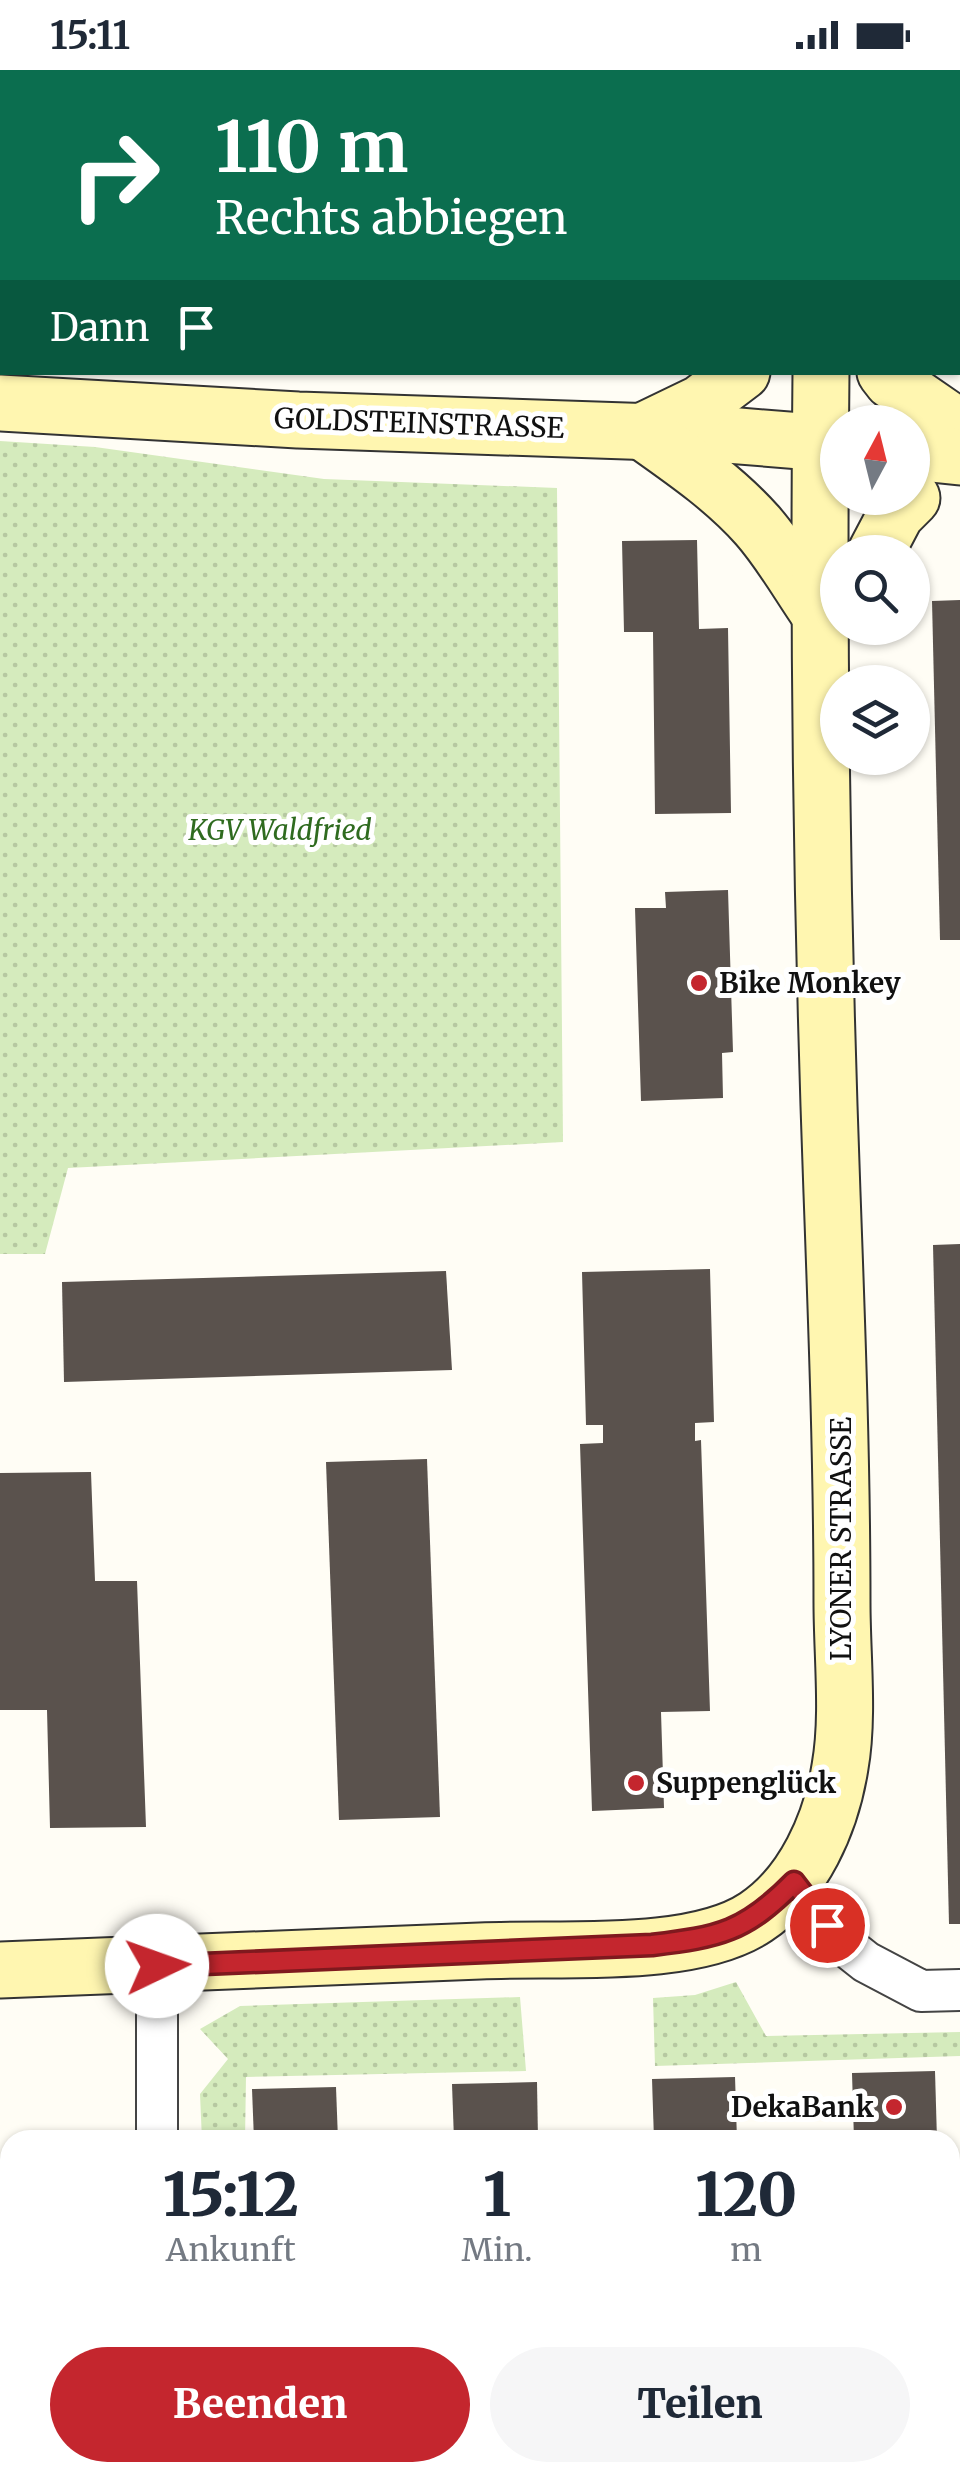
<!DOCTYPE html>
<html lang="de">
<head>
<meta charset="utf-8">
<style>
	:root { --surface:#fff; --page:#f6f6f7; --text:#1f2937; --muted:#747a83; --accent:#c4262e }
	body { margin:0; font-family:Merriweather,serif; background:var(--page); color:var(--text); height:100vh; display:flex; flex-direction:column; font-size:38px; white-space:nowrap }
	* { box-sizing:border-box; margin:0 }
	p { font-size:32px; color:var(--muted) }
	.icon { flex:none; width:55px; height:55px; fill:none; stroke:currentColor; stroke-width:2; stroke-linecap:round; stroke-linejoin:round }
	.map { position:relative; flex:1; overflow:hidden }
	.drawer { position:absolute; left:0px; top:2060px; width:960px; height:352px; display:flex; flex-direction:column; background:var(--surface); border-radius:30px 30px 0 0; box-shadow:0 2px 8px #0004 }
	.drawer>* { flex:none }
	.banner { position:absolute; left:0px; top:0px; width:960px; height:305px; box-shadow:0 2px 8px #0004; background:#0b6e4f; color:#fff; overflow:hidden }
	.needle { width:65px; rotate:7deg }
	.fabs { position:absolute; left:820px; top:335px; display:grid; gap:20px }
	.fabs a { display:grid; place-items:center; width:110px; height:110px; border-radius:50%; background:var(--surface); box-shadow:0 2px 8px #0004; font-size:50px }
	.pin { position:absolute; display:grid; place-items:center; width:85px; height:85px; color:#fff; margin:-42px; border:5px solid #fff; border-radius:50%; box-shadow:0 2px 10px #0007 }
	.me { position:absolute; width:110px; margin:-55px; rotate:87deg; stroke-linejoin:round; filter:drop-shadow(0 0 8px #0008) }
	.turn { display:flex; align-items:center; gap:35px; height:210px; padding:0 50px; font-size:45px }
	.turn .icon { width:130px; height:130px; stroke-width:2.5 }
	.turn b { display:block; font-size:70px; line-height:85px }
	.then { display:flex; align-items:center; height:95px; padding:0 50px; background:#0003; gap:20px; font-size:38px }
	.eta { display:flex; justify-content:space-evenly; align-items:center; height:170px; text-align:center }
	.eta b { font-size:60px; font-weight:800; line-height:70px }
	.primary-button { display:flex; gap:20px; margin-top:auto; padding:20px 50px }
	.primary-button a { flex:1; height:115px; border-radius:60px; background:var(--accent); color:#fff; font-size:40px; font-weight:800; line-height:115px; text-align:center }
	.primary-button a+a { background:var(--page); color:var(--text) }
	.status { display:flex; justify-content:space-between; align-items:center; height:70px; padding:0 50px; background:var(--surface); direction:ltr }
	.status svg { height:28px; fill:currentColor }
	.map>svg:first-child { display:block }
</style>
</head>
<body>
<div class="status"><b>15:11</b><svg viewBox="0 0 49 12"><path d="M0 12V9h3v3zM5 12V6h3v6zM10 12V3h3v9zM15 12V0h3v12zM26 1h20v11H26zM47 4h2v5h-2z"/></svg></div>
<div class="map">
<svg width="960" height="2412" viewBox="0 0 960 2412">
	<defs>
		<pattern id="industrial-furrows" width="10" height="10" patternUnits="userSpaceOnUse" patternTransform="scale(2.5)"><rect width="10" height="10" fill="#eee6ef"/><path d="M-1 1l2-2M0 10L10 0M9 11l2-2" fill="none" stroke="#cbc4cc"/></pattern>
		<pattern id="green-dots" width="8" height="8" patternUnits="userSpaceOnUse" patternTransform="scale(2.5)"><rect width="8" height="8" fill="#d5ebbd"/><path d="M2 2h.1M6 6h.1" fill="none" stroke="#b6c8a1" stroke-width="1.8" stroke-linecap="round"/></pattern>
	</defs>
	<rect width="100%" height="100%" fill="#fffdf5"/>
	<!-- industrial -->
	<polygon fill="url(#industrial-furrows)" points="0,0 673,0 2,2 2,195"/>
	<!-- green -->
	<g fill="url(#green-dots)">
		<polygon points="0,371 95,377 324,409 557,418 563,1072 68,1098 45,1184 0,1184"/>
		<polygon points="736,1912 766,1966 960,1962 960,1986 655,1996 653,1928 695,1925"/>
		<polygon points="520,1927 526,2001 246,2007 245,2070 202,2070 200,2024 228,1989 200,1959 240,1936"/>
	</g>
	<!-- building -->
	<g fill="#5a524d">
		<polygon points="697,470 699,559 728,558 731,743 655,744 653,562 624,562 622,471"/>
		<polygon points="960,530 960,870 940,870 932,531"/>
		<polygon points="728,820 733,982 722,983 723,1028 641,1031 635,838 666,838 665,822"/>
		<polygon points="960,1174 960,1854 949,1854 933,1175"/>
		<polygon points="710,1199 714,1352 695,1353 695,1371 701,1370 710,1641 661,1642 664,1738 592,1741 580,1374 603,1373 603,1355 586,1355 582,1202"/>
		<polygon points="446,1201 452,1300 64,1312 62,1212"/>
		<polygon points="427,1389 440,1747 339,1750 326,1392"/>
		<polygon points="91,1402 95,1511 137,1511 146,1757 50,1758 47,1640 0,1640 0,1403"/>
		<polygon points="935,2001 937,2070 854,2070 852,2003"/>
		<polygon points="735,2007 737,2070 654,2070 652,2009"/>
		<polygon points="537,2012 538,2070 454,2070 452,2014"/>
		<polygon points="336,2017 338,2070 254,2070 252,2019"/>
		<polygon points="950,2140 960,2140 960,2267 950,2268"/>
	</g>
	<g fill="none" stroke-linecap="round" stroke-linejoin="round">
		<defs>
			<g id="lane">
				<polyline points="65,2 65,0"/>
				<polyline points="958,131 960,135"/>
				<polyline points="950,2398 960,2398"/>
				<polyline points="444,2412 800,2402"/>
			</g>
			<g id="street">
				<polyline points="793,1812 842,1873 866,1892 921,1921 960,1920"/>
				<polyline points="157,1896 157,2070"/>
				<polyline points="162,2402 163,2412"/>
			</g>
			<g id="secondary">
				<polyline points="824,2 824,0"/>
				<polyline points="885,302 892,311 960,358"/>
				<polyline points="0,333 298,350 715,364 838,374"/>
				<polyline points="645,360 701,333 742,302"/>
				<path d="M 642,361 C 683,390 724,418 757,455 C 781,482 799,515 820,545"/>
				<polyline points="912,382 960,387"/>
				<polyline points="876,482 896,444 912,428"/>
				<path d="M 0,1900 C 160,1895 320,1888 480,1881 C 558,1877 692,1890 756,1847 C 804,1815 831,1753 840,1697 C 849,1647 842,1585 842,1533 C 842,1396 837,1260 832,1123 C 822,850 818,576 821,302"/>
			</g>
		</defs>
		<!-- lane casing -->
		<use href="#lane" stroke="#444" stroke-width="24"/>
		<!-- street casing -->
		<use href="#street" stroke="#444" stroke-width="44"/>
		<!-- secondary casing -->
		<use href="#secondary" stroke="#333" stroke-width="59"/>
		<!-- lane -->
		<use href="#lane" stroke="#fff" stroke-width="20"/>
		<!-- street -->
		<use href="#street" stroke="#fff" stroke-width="40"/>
		<!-- secondary -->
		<use href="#secondary" stroke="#fff6b0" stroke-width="55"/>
	</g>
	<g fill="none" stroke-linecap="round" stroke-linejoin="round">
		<defs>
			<path id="route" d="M 157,1896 L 652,1875 C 719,1867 745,1862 794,1812 L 827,1855"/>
		</defs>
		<!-- route casing -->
		<use href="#route" stroke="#7f191e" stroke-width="25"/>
		<!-- route -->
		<use href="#route" stroke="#c4262e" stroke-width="18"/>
	</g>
	<!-- markers -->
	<g fill="#c4262e" stroke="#fff" stroke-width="4">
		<circle cx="699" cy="913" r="10"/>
		<circle cx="636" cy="1713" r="10"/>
		<circle cx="894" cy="2037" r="10"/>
	</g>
	<g text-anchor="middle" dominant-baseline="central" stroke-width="10" stroke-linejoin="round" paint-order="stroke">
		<!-- street labels -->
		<g font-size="28" fill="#111" stroke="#fff">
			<text transform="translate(419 353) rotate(2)">GOLDSTEINSTRASSE</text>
			<text transform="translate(841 1469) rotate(-90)">LYONER STRASSE</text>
		</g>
		<!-- park labels -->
		<g font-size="28" font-style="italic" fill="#2f6b1f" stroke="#fff">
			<text x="280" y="760">KGV Waldfried</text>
		</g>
		<!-- poi labels -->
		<g font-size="28" font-weight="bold" fill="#111" stroke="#fff" text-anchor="start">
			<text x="719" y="913">Bike Monkey</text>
			<text x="656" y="1713">Suppenglück</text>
			<text x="874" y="2037" text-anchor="end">DekaBank</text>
		</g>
	</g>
</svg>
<div class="fabs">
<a><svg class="needle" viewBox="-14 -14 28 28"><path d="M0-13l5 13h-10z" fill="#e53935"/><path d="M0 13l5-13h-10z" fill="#747a83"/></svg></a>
<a><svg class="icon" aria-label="search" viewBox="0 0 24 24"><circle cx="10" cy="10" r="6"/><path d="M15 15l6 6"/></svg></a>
<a><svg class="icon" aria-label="layers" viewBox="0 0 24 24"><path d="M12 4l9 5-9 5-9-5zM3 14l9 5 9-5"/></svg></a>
</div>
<div class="pin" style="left:827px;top:1855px;background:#d93025"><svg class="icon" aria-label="arrive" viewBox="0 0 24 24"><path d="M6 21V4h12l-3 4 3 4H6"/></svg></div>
<svg class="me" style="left:157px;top:1896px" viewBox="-20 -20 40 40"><circle r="19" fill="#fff"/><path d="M0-13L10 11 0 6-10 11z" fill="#c4262e"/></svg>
<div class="banner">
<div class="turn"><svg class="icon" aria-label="right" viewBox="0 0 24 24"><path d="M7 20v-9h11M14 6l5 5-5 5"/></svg><div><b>110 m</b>Rechts abbiegen</div></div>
<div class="then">Dann<svg class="icon" aria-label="arrive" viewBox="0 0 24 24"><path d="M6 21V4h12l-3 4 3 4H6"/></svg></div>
</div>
<section class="drawer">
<div class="eta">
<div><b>15:12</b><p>Ankunft</p></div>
<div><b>1</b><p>Min.</p></div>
<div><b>120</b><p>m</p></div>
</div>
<div class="primary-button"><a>Beenden</a><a>Teilen</a></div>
</section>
</div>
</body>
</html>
